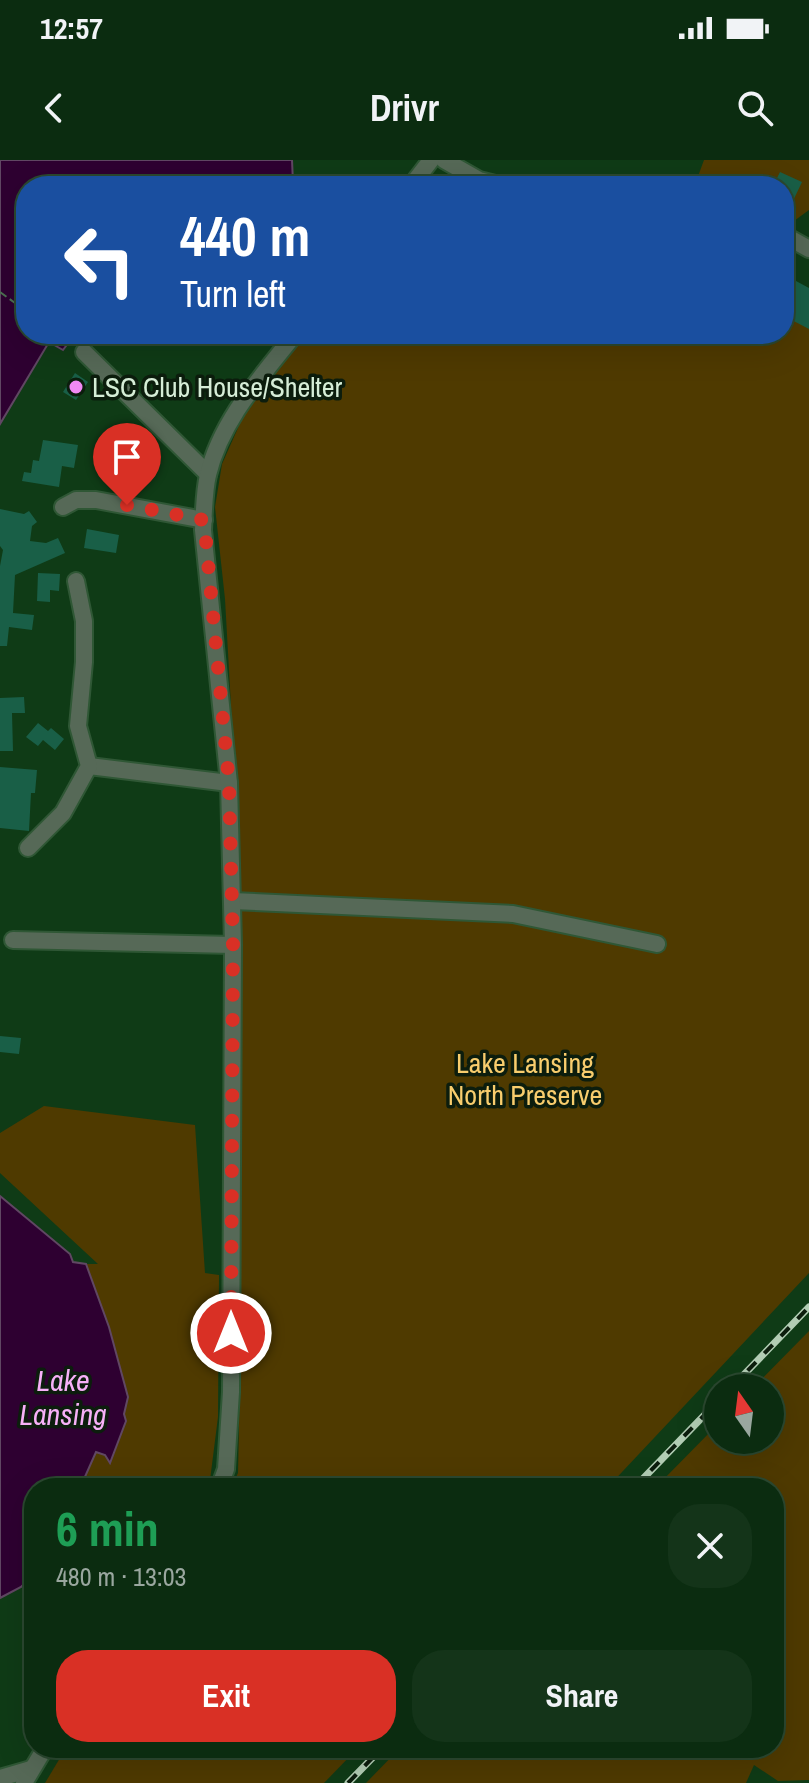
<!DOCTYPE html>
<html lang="en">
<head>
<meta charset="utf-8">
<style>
	:root { --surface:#0b2c10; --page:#143419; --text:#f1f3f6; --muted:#9aa79f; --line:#2b4830; --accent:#d93025 }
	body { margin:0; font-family:"Archivo Narrow",sans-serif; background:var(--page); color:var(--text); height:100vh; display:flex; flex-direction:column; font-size:30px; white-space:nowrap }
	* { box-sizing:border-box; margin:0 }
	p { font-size:26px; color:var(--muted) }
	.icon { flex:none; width:44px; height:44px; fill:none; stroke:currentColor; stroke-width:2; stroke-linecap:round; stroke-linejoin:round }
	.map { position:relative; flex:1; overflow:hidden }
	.details { position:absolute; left:24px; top:1318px; width:760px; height:280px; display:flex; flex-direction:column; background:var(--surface); border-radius:32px; box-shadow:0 8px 32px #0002,0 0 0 2px var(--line) }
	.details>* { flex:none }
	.top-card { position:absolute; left:16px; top:16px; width:778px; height:168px; border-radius:32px; box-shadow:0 8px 32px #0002,0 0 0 2px var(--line); background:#1a4fa0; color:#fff; overflow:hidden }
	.needle { width:52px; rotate:346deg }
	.fabs { position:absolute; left:704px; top:1214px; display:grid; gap:16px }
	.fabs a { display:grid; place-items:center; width:80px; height:80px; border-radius:50%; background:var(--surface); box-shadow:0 8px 32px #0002,0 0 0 2px var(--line); font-size:40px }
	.pin { position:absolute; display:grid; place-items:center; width:68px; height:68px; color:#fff; margin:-82px -34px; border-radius:50% 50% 50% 0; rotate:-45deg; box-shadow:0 0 8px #0007 }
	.pin .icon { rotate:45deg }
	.me { position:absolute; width:88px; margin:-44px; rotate:0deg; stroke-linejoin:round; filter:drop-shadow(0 0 6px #0008) }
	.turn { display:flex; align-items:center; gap:28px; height:168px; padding:0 32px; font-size:36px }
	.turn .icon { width:104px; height:104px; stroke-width:2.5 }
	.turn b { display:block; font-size:56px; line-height:68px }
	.round { display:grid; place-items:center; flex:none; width:84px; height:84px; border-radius:32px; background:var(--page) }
	.head { display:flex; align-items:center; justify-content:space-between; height:136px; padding:0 32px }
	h1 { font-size:48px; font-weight:800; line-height:60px; color:#1e9e55 }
	.cta { display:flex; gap:16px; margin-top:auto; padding:16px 32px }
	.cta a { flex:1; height:92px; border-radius:32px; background:var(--accent); color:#fff; font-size:32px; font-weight:800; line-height:92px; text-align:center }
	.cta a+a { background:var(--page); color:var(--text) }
	.status { display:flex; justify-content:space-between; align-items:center; height:56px; padding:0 40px; background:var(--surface); direction:ltr }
	.status svg { height:22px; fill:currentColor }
	header { display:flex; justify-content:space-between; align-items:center; height:104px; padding:0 32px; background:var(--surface); font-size:36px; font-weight:800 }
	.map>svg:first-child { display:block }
</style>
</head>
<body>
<div class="status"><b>12:57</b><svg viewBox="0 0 49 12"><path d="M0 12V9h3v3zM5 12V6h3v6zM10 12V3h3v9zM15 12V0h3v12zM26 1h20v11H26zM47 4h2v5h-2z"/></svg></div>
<header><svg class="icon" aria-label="back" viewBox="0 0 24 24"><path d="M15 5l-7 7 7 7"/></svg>Drivr<svg class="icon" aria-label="search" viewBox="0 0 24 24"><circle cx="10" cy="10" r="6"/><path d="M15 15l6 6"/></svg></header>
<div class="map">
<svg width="809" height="1623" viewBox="0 0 809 1623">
	<rect width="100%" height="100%" fill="#0f3b16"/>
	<!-- green -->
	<g fill="#4f3a00">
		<polygon points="704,0 809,0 809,50 794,61 784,56 784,26 715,26 697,19"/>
		<polygon points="784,141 809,169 809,1113 607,1328 231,1328 238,1313 240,1218 241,724 225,439 215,347 222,304 249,243 304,174 784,174"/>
		<polygon points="44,946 195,965 205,1113 219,1115 218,1257 209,1328 80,1328 96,1292 105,1295 109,1302 128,1237 109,1167 86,1104 98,1104 0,1013 0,973"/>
		<polygon points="809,1171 809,1620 778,1621 754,1605 746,1623 366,1623 400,1588 774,1588 774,1328 655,1328 718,1264 718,1280 770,1280 770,1228 753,1228"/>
		<polygon points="66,1588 358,1588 324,1623 45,1623"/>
	</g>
	<!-- water -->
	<g fill="#2e0031" stroke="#604763" stroke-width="2">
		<polygon points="0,0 292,0 293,23 292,26 26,26 26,174 74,175 63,190 49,182 0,264"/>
		<polygon points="0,1036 70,1094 73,1102 86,1104 109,1167 128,1237 124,1254 126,1261 110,1303 105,1295 96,1292 80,1328 34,1328 34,1414 21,1427 0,1438"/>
	</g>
	<!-- building -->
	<g fill="#195f47">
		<polygon points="780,12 802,22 792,43 784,39 784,26 775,22"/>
		<polygon points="796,121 809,128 809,169 784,156 789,146 784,143 784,129 789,132"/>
		<polygon points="75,213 88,222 76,240 63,232"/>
		<polygon points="43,280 78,285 74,308 62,306 59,327 22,321 24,312 31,313 33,300 39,301"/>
		<polygon points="0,349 24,354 29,351 37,362 32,366 30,381 46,383 58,378 65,393 15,415 13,453 34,455 32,470 9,467 7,486 0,486 0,406 3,390 0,386"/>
		<polygon points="87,369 119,375 116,393 84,388"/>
		<polygon points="38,413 60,414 59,431 50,430 50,442 37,441"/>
		<polygon points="24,537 25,553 12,553 13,591 0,591 0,538"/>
		<polygon points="38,563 48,571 51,568 64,579 55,590 43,580 38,586 26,577"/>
		<polygon points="0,607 37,610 35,633 31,633 29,671 0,668"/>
		<polygon points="0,876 21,878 19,894 0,892"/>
	</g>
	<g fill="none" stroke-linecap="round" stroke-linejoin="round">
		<defs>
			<g id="minor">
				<polyline points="444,0 479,20 503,26"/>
				<polyline points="411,26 431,0"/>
				<polyline points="784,75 809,89"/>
				<polyline points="84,192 208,314"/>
				<polyline points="63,347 76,340 96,340 204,360"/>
				<polyline points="89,606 229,623"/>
				<polyline points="28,688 63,653 89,606 78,566 84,502 84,461 76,421"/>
				<polyline points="232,741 513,754 657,784"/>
				<polyline points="13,780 233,785"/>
				<path d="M 219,1328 L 226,1309 L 231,1232 L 233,785 L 229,623 L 203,370 C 204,352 204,332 208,315 C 221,260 262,216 295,174"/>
				<polyline points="0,1618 31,1609"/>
				<polyline points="24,1623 45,1588"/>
			</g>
		</defs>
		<!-- minor casing -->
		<use href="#minor" stroke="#2f5735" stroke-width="20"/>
		<!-- path -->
		<g stroke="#4c7151" stroke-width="2" stroke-dasharray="8 4" stroke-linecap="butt">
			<polyline points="0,132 26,151"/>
			<polyline points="58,174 70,183"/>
		</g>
		<!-- minor -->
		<use href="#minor" stroke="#566957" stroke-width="16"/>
		<defs>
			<g id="rail">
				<polyline points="731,1228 809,1147"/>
				<polyline points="634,1328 718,1241"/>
				<polyline points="348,1623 382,1588"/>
			</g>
		</defs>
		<!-- rail casing -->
		<use href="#rail" stroke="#b2cdb4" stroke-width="7"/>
		<!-- rail -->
		<use href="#rail" stroke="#0c1d0d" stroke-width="4" stroke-dasharray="12" stroke-linecap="butt"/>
	</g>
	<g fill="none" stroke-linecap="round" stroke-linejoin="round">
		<!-- route -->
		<polyline stroke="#d93025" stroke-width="14" stroke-dasharray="0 25.2" points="127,345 204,360 229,623 233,785 231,1173"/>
	</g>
	<!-- markers -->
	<circle fill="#f18af4" stroke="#0c1d0d" stroke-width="3" cx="76" cy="227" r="8"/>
	<g text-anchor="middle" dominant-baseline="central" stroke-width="7" stroke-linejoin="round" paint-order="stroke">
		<!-- poi labels -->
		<g font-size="28" fill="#d6edd7" stroke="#0c1d0d" text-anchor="start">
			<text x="92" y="227">LSC Club House/Shelter</text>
		</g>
		<!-- park labels -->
		<g font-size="28" fill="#f8cd6d" stroke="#0c1d0d">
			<text x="525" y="903">Lake Lansing<tspan x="525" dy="32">North Preserve</tspan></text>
		</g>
		<!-- water labels -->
		<g font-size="30" font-style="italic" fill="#f7b0f8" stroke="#0c1d0d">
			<text x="63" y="1220">Lake<tspan x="63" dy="34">Lansing</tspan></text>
		</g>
	</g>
</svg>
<div class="fabs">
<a><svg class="needle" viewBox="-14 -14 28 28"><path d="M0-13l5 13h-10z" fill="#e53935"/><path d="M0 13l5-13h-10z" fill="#9aa79f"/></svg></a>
</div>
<div class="pin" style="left:127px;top:345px;background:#d93025"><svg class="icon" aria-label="arrive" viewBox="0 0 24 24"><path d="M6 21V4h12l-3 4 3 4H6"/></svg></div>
<svg class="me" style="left:231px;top:1173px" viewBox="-20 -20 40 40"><circle r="17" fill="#d93025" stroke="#fff" stroke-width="3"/><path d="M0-11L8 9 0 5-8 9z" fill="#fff"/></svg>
<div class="top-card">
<div class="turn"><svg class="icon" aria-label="left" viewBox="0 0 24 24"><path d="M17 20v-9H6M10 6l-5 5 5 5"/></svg><div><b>440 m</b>Turn left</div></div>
</div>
<section class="details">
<div class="head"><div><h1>6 min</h1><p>480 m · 13:03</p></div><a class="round"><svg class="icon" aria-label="close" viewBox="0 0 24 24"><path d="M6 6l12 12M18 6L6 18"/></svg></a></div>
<div class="cta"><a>Exit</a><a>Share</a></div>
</section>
</div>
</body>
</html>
